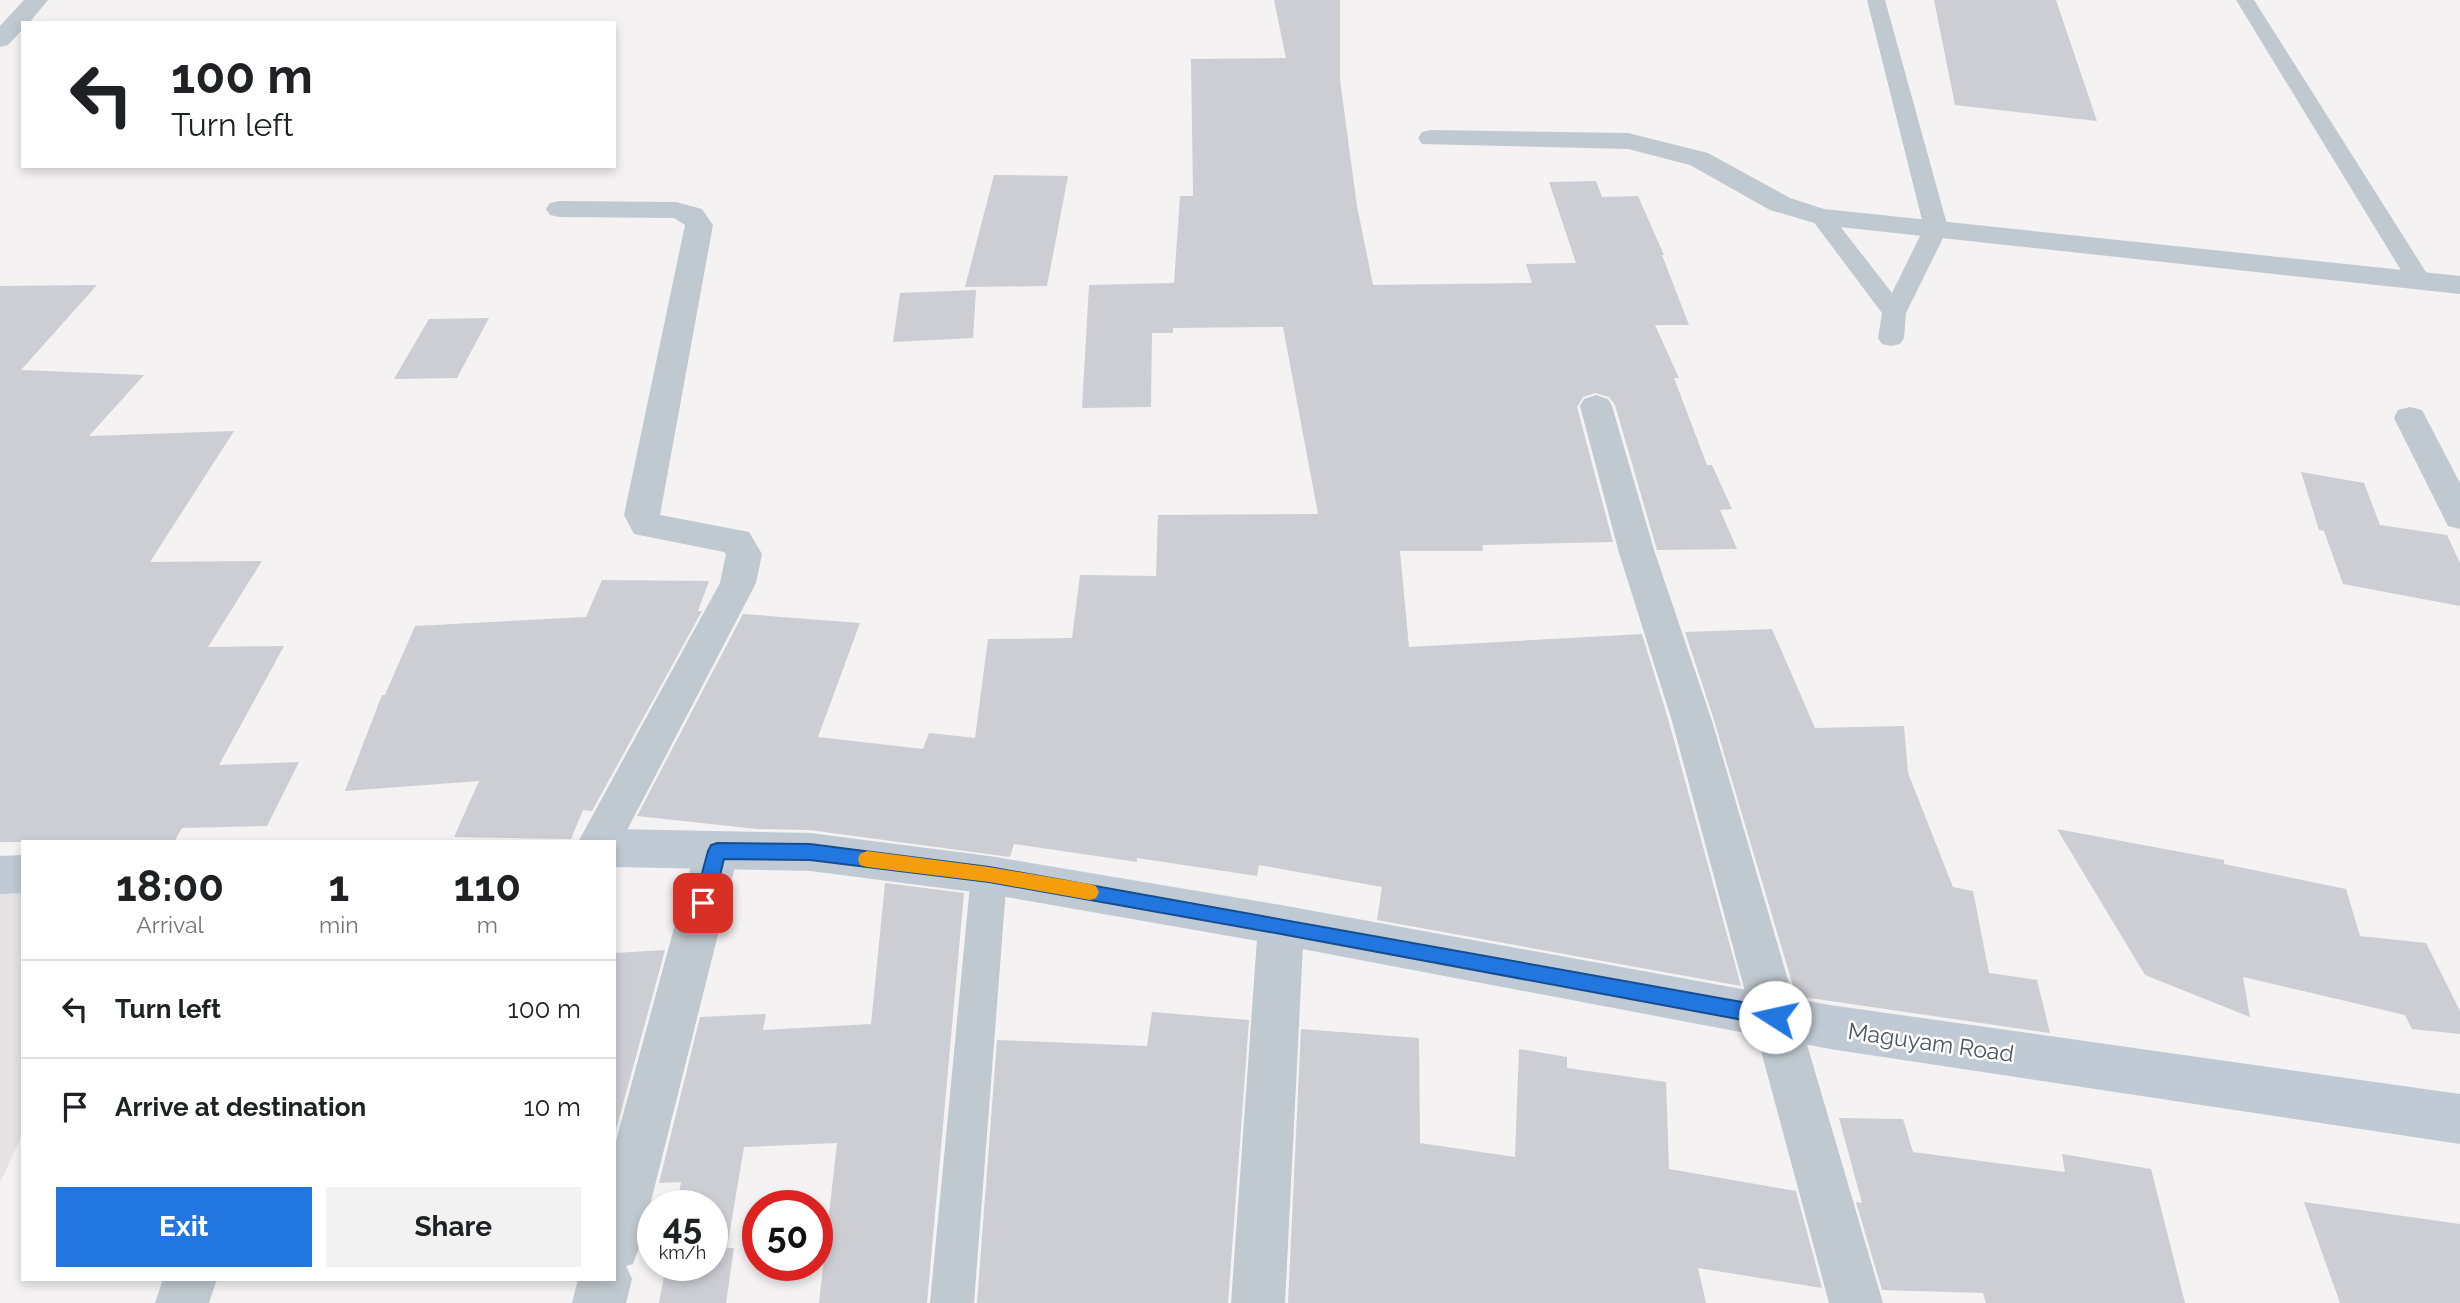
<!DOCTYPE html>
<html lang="en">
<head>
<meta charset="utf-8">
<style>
	:root { --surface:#fff; --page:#f2f2f2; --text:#202124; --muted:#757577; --line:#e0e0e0; --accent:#2177df }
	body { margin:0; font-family:Raleway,sans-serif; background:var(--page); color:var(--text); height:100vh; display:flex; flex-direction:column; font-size:26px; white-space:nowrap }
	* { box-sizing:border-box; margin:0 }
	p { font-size:23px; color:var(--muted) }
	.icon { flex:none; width:38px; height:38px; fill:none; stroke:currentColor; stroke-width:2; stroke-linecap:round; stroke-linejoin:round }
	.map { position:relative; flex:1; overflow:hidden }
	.panel { position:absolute; left:21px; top:840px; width:595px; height:441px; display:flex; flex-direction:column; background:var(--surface); border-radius:0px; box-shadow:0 4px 10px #0003 }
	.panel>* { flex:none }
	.hud { position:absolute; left:21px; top:21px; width:595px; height:147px; border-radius:0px; box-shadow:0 4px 10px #0003; background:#fff; color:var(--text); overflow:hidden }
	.speed { position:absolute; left:637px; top:1190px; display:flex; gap:14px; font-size:35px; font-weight:700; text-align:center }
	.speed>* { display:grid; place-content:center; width:91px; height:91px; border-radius:50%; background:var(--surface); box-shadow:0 4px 10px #0003; line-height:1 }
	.speed small { font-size:18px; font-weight:400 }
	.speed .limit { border:10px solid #d22; background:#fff; color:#111 }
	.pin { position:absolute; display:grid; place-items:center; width:60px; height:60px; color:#fff; margin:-30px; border-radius:14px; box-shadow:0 4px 10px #0006 }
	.me { position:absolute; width:77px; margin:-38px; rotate:280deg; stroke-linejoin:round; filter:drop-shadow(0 0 5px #0008) }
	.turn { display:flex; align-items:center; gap:24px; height:147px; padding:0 35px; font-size:32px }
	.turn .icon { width:91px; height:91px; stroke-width:2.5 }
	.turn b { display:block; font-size:49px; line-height:60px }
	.eta { display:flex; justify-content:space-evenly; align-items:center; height:119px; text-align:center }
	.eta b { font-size:42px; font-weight:700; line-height:49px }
	.cta { display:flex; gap:14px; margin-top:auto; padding:14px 35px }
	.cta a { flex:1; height:80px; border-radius:0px; background:var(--accent); color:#fff; font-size:28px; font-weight:700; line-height:80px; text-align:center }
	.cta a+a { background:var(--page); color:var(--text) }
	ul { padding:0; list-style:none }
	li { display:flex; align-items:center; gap:21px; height:98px; padding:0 35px; border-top:2px solid var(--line) }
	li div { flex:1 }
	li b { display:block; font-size:26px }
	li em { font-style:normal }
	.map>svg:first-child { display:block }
</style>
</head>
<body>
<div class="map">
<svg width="2460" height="1303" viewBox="0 0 2460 1303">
	<rect width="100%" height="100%" fill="#f4f2f2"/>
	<!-- education -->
	<polygon fill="#e5e3e3" points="23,889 23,1133 0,1183 0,891"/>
	<!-- building -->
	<g fill="#ccced4">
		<polygon points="1274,0 1340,0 1340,80 1357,206 1373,285 1532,283 1526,264 1576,263 1549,182 1596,181 1602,197 1638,196 1664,255 1662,255 1689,325 1655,325 1679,378 1674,378 1707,465 1712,465 1732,509 1720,510 1737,549 1657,550 1615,405 1609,397 1595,393 1583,397 1577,407 1613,542 1482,545 1483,551 1400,551 1409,647 1642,634 1669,722 1741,986 1377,920 1382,887 1259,865 1257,876 1137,858 1137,862 1014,844 1010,857 810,830 757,829 637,816 743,614 860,623 818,737 923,749 929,733 975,738 988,639 1072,638 1080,575 1156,576 1158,515 1318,514 1283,327 1173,328 1173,333 1152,333 1151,407 1082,408 1089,285 1174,283 1180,196 1193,196 1191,59 1286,58"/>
		<polygon points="1934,0 2056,0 2097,121 1955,105"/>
		<polygon points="994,175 1068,176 1047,286 965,287"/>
		<polygon points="97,285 21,370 144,375 89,436 234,431 150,562 262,561 208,647 284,646 219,765 299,762 267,826 182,828 174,842 0,842 0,286"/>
		<polygon points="976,290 973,338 893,342 900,293"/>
		<polygon points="489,318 457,378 394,379 429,319"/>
		<polygon points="2301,472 2364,483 2380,525 2447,535 2460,563 2460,606 2343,584 2324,531 2319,530"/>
		<polygon points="602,580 709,581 698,611 702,611 592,811 583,810 571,839 454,837 479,781 345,791 382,695 385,695 415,626 586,617"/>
		<polygon points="1772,629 1815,728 1904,726 1908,773 1953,887 1973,891 1989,973 2037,980 2050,1033 1796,996 1714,720 1685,632"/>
		<polygon points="2057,829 2224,860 2224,864 2346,889 2360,936 2426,943 2460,1011 2460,1034 2412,1029 2405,1015 2243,977 2250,1017 2145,975"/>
		<polygon points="885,883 964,893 927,1303 819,1303 837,1143 744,1147 727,1248 734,1248 726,1303 659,1303 666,1265 712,1265 712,1206 677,1206 681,1182 659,1183 700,1017 766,1014 763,1030 871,1024"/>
		<polygon points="665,950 614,1137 614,953"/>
		<polygon points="1152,1012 1249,1020 1228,1303 977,1303 997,1040 1147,1046"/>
		<polygon points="1301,1029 1419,1038 1420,1143 1515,1157 1519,1049 1567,1057 1567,1068 1666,1082 1669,1169 1796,1191 1822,1288 1698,1268 1706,1303 1288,1303"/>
		<polygon points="1839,1118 1903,1119 1913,1152 2065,1172 2062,1154 2151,1169 2185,1303 1986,1303 1983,1293 1882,1290 1856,1202 1862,1203"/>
		<polygon points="2304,1202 2460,1224 2460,1303 2340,1303"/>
	</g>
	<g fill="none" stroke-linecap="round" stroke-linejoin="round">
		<!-- lane -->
		<g fill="#c0c9cf" fill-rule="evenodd">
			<polygon points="1867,0 1885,0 1948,228 1906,313 1904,338 1900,344 1891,346 1882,344 1878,338 1882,313 1810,217 1813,212 1829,212 1892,293 1924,228"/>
			<polygon points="2236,0 2254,0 2431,280 2428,285 2419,287 2410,285 2407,280"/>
			<polygon points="989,859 1002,864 1007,875 974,1303 930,1303 971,875 976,864"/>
		</g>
		<!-- street -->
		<g fill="#c0c9cf" fill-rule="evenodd">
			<polygon points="24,0 48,0 29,23 23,23 23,29 8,45 0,47 0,26"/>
			<polygon points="1431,130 1628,133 1708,153 1790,198 1824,209 2460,276 2460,294 1821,225 1770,210 1690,165 1628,149 1422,144 1418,138 1422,132"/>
			<polygon points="560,201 676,202 702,209 713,225 660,515 749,532 762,554 756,583 614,855 614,842 578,842 720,583 726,554 724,552 634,534 624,515 685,225 674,218 560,217 550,215 546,209 550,203"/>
			<polygon points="1596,395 1608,399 1612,406 1655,553 1712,721 1883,1303 1829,1303 1672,721 1619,553 1580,406 1584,399"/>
			<polygon points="2410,407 2422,410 2460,483 2460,529 2448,526 2394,418 2398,410"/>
			<polygon points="717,832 732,838 739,851 640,1245 633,1264 626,1266 632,1279 626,1303 572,1303 578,1279 614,1279 614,1148 695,851 702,838"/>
			<polygon points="1281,905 1297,911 1304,925 1285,1303 1231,1303 1258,925 1265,911"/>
			<polygon points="163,1279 217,1279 209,1303 155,1303"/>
		</g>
		<!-- secondary -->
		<g fill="#c0cad4" fill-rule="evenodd">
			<polygon points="614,829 810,833 989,856 1281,905 1830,1005 2460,1094 2460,1144 1830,1049 1281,945 989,894 810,871 614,867 614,842 595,842 599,835"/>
			<polygon points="23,855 23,893 0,894 0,856"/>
		</g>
	</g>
	<!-- route -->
	<polygon fill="#2177df" stroke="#154d91" stroke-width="2" points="717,843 810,844 989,867 1775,1008 1782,1011 1785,1017 1782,1024 1775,1026 1281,934 989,882 810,860 724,859 713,903 710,909 703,912 697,909 694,903 708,851 711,845"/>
	<!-- slow -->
	<polygon fill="#f59e0b" points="867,851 989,867 1090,884 1096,886 1099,892 1096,898 1090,900 989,882 867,867 860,865 858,859 860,854"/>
	<g text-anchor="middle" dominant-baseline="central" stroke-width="5" stroke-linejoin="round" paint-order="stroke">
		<!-- near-street labels -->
		<g font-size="23" fill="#4a555e" stroke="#fff">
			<text transform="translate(1931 1042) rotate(8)">Maguyam Road</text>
		</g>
	</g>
</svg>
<div class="speed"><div>45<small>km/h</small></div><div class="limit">50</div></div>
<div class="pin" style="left:703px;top:903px;background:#d93025"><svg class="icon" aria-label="arrive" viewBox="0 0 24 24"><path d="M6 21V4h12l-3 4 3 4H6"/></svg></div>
<svg class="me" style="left:1775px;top:1017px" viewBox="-20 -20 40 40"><circle r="19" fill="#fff"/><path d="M0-13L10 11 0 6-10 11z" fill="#2177df"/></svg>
<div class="hud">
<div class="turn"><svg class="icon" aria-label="left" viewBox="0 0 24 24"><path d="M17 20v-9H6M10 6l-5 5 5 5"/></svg><div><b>100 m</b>Turn left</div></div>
</div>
<section class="panel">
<div class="eta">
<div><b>18:00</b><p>Arrival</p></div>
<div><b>1</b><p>min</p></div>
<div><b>110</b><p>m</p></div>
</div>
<ul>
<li><svg class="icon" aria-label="left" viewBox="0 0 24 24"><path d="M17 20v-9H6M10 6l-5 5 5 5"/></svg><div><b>Turn left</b></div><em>100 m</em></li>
<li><svg class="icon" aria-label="arrive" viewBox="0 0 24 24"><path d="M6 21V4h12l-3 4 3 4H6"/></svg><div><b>Arrive at destination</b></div><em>10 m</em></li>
</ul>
<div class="cta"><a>Exit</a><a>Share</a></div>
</section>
</div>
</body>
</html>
